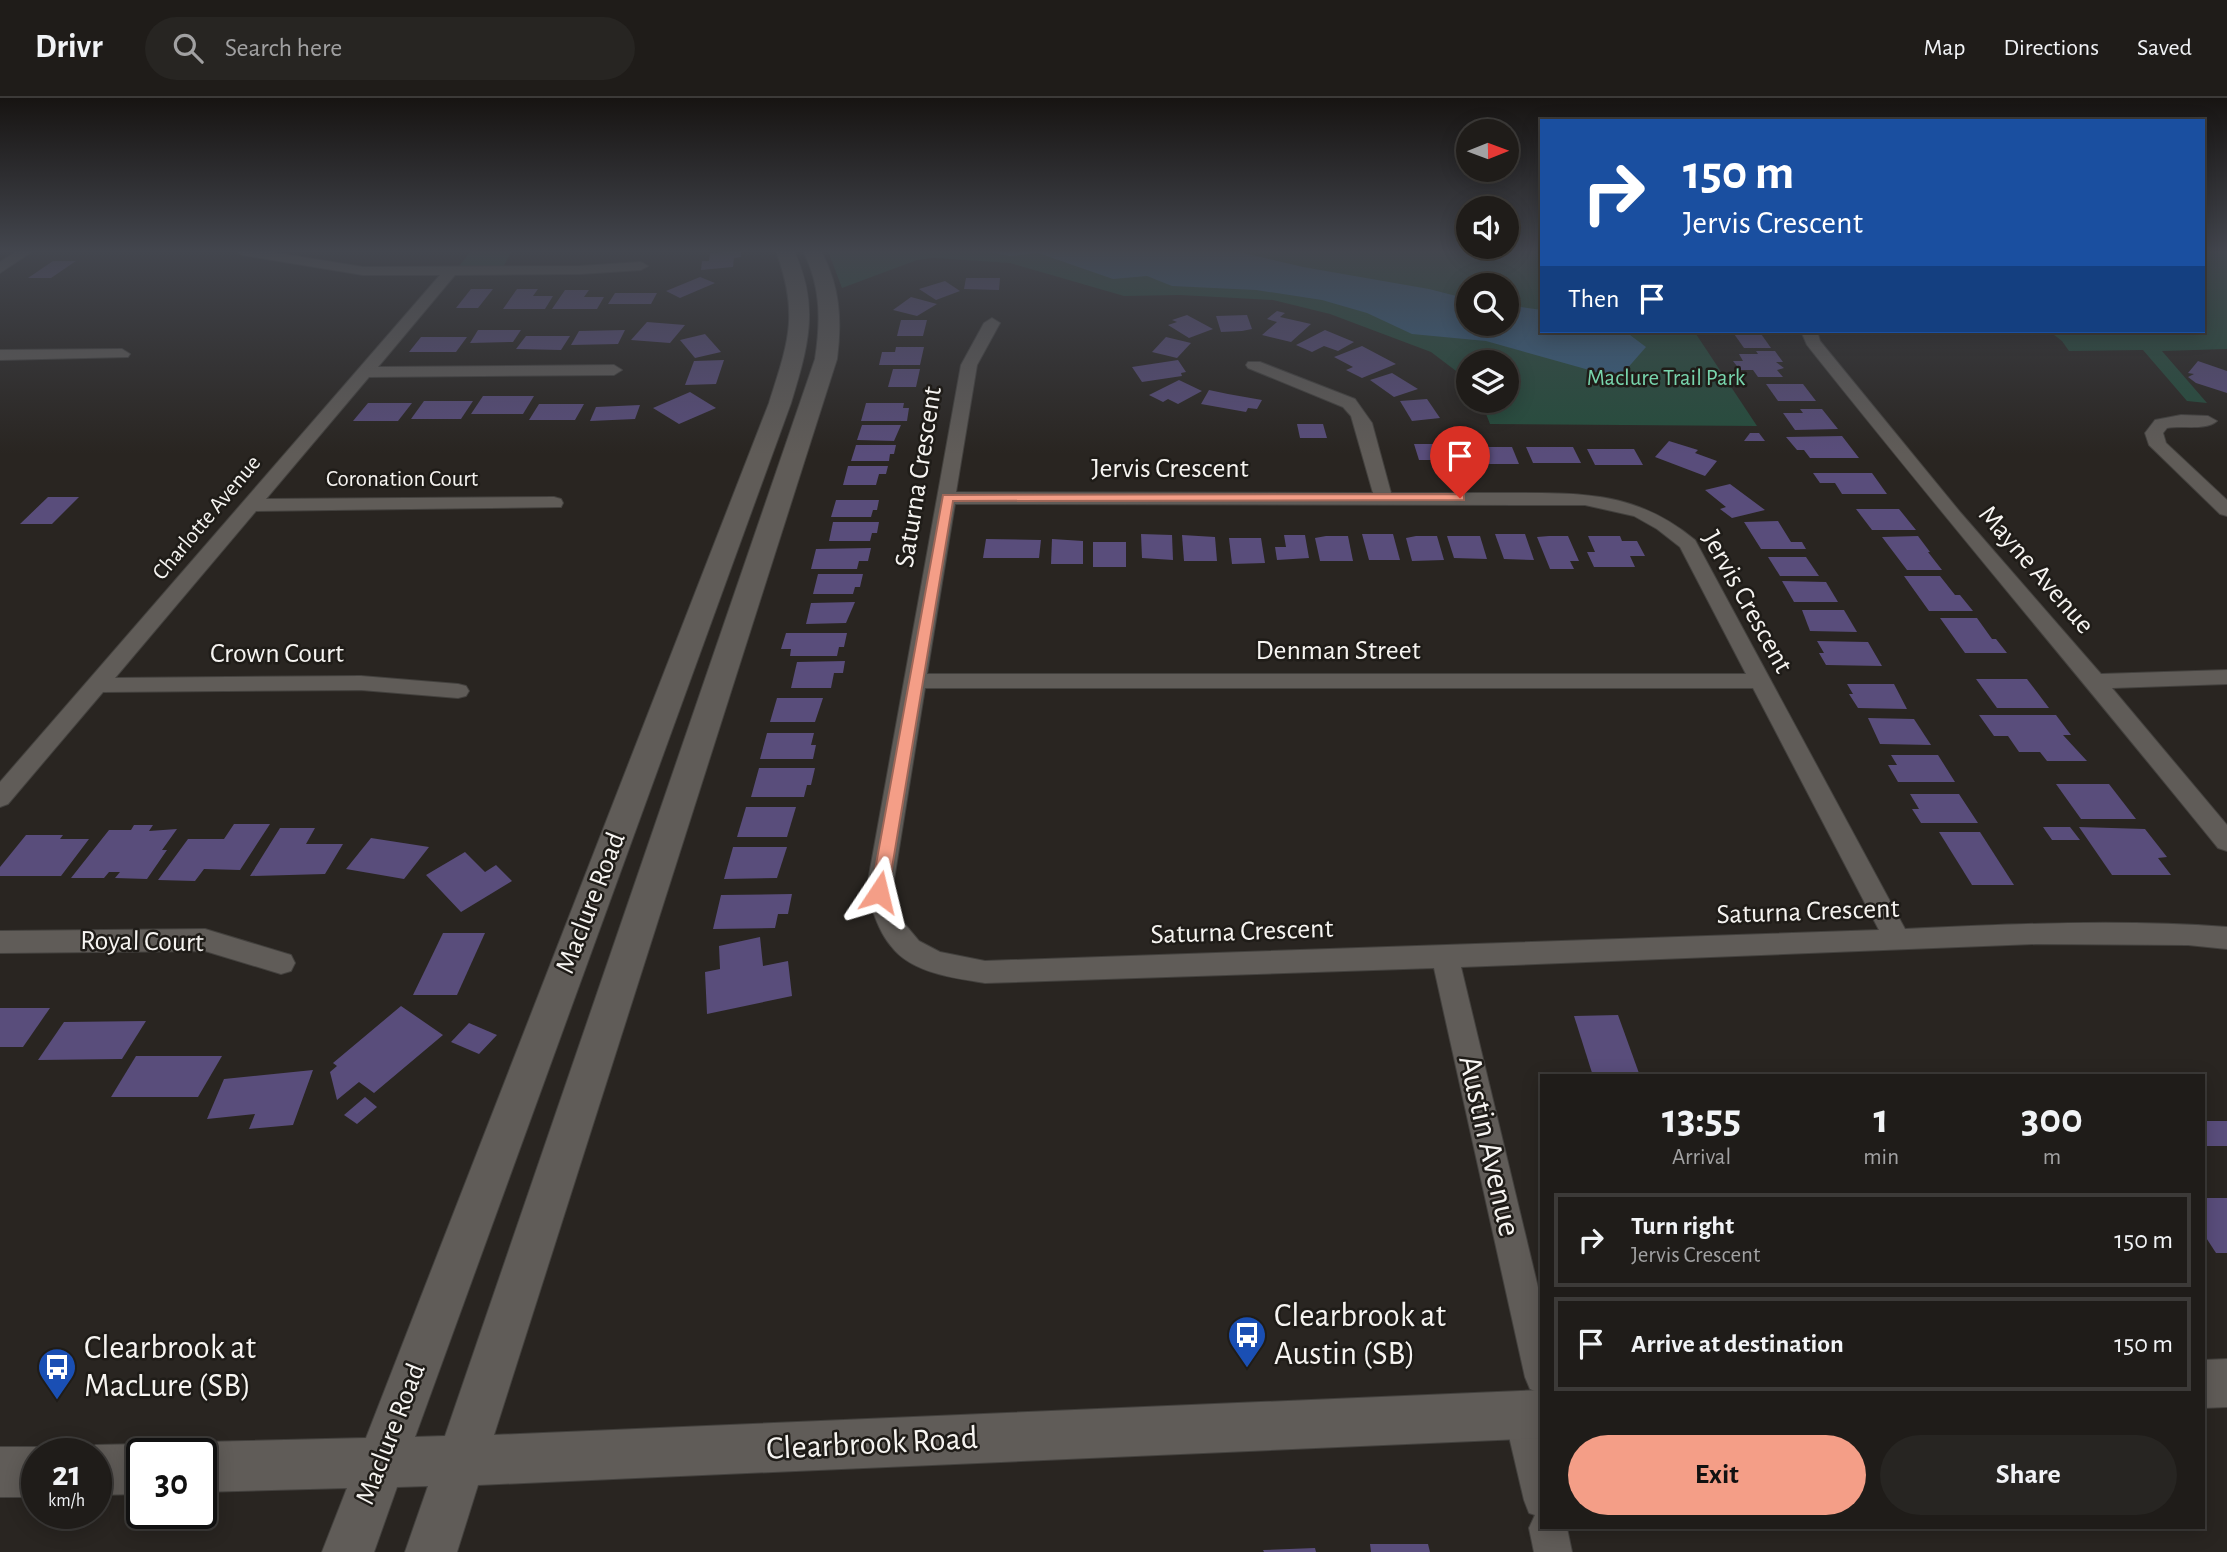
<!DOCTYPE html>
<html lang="en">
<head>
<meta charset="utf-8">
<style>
	:root { --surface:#1f1c19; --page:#272522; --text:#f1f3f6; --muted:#a1a1a2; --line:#3c3a38; --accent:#f49e87 }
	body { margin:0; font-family:"Alegreya Sans",sans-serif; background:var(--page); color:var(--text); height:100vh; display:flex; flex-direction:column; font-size:26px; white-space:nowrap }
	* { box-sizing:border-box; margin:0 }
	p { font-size:23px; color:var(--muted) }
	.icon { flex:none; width:38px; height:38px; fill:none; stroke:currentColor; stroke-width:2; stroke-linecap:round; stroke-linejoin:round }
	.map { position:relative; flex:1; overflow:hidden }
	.panel { position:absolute; left:1540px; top:976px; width:665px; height:455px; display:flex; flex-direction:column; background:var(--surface); border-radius:0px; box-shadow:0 4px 18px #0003,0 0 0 2px var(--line) }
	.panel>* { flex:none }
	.hud { position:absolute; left:1540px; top:21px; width:665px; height:214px; border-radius:0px; box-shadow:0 4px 18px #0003,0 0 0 2px var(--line); background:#1a4fa0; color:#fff; overflow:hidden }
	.needle { width:46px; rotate:89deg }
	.controls { position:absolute; left:1456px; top:21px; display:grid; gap:14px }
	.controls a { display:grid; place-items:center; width:63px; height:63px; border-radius:50%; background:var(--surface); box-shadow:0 4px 18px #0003,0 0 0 2px var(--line); font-size:35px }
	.speed { position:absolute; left:21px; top:1340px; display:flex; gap:14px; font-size:35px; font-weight:700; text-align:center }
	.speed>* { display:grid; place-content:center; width:91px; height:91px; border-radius:50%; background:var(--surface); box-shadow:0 4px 18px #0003,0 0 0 2px var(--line); line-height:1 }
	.speed small { font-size:18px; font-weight:400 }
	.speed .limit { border:4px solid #111; border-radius:10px; background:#fff; color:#111 }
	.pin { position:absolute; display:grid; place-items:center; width:60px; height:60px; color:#fff; margin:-72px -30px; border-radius:50% 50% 50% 0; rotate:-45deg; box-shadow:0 0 7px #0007 }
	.pin .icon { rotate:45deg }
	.me { position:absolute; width:77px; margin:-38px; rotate:10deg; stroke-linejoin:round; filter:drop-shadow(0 0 5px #0008) }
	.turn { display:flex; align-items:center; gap:24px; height:147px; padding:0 28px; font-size:32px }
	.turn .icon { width:91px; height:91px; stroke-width:2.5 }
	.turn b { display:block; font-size:49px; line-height:60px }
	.then { display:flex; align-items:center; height:66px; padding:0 28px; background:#0003; gap:14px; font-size:26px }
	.eta { display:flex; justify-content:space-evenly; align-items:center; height:119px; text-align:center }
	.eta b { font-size:42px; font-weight:700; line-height:49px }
	.cta { display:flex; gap:14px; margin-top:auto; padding:14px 28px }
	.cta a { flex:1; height:80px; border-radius:42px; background:var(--accent); color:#111; font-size:28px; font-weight:700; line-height:80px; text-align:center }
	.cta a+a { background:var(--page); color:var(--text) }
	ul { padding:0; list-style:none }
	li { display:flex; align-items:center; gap:21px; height:94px; margin:0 14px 10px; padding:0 14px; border:4px solid var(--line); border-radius:0px }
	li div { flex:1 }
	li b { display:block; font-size:26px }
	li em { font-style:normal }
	header { display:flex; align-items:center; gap:42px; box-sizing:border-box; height:98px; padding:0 35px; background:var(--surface); border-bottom:2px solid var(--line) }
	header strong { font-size:33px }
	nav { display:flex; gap:38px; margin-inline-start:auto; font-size:24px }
	.search { width:490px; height:63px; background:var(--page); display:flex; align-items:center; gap:18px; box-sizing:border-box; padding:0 24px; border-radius:38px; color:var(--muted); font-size:26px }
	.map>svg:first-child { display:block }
</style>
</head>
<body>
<header>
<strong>Drivr</strong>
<div class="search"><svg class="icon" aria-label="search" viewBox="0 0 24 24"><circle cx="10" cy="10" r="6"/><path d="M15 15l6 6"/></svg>Search here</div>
<nav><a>Map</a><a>Directions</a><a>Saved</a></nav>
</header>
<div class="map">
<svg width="2227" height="1454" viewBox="0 0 2227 1454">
	<rect width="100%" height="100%" fill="#292521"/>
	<!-- green -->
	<g fill="#254d3c" fill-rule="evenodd">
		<polygon points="471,153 512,153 502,171 456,172"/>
		<path d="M 828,153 L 1542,153 L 1542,233 L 1694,233 L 1757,328 L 1490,326 L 1481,303 L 1507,303 L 1507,264 L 1468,264 L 1468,282 L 1431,254 L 1330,216 L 1273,202 L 1180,197 L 1124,198 L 1010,165 L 934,160 L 917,162 L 842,190 ZM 1468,187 L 1507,187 L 1507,226 L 1468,226 Z"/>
		<polygon points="2203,153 2227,153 2227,251 2162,253 2207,305 2187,303 2143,252 2069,253 2062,243 2049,233 2203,233"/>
	</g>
	<!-- water -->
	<polygon fill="#386488" points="983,153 1235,153 1303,169 1429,191 1468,201 1468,226 1507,226 1507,207 1542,212 1542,233 1612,233 1630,237 1646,249 1625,273 1607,277 1486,243 1412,236 1367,215 1322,202 1256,192 1172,188 1147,178 1113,181 1038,155 1010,158"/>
	<!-- building -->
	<g fill="#594d7b">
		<polygon points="741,153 741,159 734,160 733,169 701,172 702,163 709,163 710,155"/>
		<polygon points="53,163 76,163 51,180 28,180"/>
		<polygon points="700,179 715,185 680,200 666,193"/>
		<polygon points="966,180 1000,180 999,192 964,191"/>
		<polygon points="945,183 960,193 936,202 919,191"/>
		<polygon points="471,191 493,191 478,210 456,210"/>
		<polygon points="517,191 538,191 533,198 553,198 545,211 503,211"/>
		<polygon points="565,192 589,192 584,199 604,199 597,211 552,211"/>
		<polygon points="615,195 657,195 651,206 608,206"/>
		<polygon points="911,199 937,206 917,218 893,212"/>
		<polygon points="1277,213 1285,215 1280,219 1311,226 1291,244 1262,237 1277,224 1267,221"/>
		<polygon points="1187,217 1213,231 1189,240 1168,227 1177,224 1172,222"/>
		<polygon points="1247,217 1252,231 1242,233 1221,234 1216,218"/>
		<polygon points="901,222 927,222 923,238 897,238"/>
		<polygon points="647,224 685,227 670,245 631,242"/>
		<polygon points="478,232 521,232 513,244 470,245"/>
		<polygon points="625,232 618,246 571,247 579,233"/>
		<polygon points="1325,232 1354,244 1338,253 1324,248 1312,254 1296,247"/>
		<polygon points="1732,233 1759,233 1771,250 1744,250"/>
		<polygon points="705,236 721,254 695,260 680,242"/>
		<polygon points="526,238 570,238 561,252 516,251"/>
		<polygon points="421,239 467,239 456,254 409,254"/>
		<polygon points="1166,239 1191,245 1177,260 1152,254"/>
		<polygon points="1362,248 1396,266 1362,280 1346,272 1353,269 1334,259"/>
		<polygon points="896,249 924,249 920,267 879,267 882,254 895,254"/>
		<polygon points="1756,253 1775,253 1783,264 1776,264 1784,270 1777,272 1783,279 1758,279 1753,272 1740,272 1733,263 1743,263 1739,256 1758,256"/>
		<polygon points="724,262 716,286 685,287 694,263"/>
		<polygon points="1178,262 1186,274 1181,275 1182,278 1142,284 1132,269"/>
		<polygon points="2198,263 2227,273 2227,295 2196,285 2188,279 2194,276 2188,275"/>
		<polygon points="893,271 920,271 916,289 888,289"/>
		<polygon points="1392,275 1418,291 1394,299 1370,282"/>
		<polygon points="1179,282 1202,293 1178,306 1168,301 1163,304 1149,297"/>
		<polygon points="1766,286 1803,286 1816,303 1778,303"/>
		<polygon points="1209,292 1228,296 1262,302 1257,311 1248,310 1246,314 1201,306"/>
		<polygon points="690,294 716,310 679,326 653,310"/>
		<polygon points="483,298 534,298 523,316 471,316"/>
		<polygon points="1427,301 1440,320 1412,323 1400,303"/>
		<polygon points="424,303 473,303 461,321 411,321"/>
		<polygon points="368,305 412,305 398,323 353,323"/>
		<polygon points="866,305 904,305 903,310 909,310 907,323 861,323"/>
		<polygon points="539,306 584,306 575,322 529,322"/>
		<polygon points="640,307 635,321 590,323 596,309"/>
		<polygon points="1800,311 1822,311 1838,331 1795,332 1783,315 1803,315"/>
		<polygon points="1297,326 1323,326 1327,340 1300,340"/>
		<polygon points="862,327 901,327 894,343 857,342"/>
		<polygon points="1750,335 1759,335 1765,343 1744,343"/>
		<polygon points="1842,338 1859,360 1810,360 1804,352 1797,352 1786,339"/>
		<polygon points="1669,343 1698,352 1695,355 1717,363 1705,378 1655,359"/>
		<polygon points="1414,346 1460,346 1466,362 1419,362"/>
		<polygon points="856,347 896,347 894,356 890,356 889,363 851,363"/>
		<polygon points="1468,349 1512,349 1519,366 1474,366"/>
		<polygon points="1526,349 1573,349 1581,365 1533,365"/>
		<polygon points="1587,351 1634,351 1643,367 1595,367"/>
		<polygon points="848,368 888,368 886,376 879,376 876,387 843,387"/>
		<polygon points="1813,375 1872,375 1887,396 1842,396 1835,385 1820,385"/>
		<polygon points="1730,386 1765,412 1732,420 1720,411 1726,409 1705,392"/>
		<polygon points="48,399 79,399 52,426 20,426"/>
		<polygon points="836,402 879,402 877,412 873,412 871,419 831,419"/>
		<polygon points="1856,411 1899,411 1916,432 1872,432"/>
		<polygon points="1778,423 1791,444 1802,444 1806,451 1761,451 1744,424"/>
		<polygon points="833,424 879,424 877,435 872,435 870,443 829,443"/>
		<polygon points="1141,436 1172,437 1173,462 1142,460"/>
		<polygon points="1362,436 1393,436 1400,462 1369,462"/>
		<polygon points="1495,436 1525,436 1534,462 1504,461"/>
		<polygon points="1182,437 1215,439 1217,463 1184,463"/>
		<polygon points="1284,437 1305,437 1309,460 1277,462 1275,449 1286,449"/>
		<polygon points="1326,438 1348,438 1353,463 1320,463 1315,440"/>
		<polygon points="1416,438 1437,438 1444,462 1412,463 1406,440"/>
		<polygon points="1447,438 1480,438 1487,461 1454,460"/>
		<polygon points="1549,438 1568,438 1579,463 1570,463 1574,471 1550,471 1537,439"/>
		<polygon points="1588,438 1620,438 1622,443 1637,443 1645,458 1630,458 1635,469 1594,469 1587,454 1595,454"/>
		<polygon points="1918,438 1930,454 1928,454 1942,472 1907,472 1882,439"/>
		<polygon points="1229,440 1261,440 1265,465 1232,466"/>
		<polygon points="986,441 1041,442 1039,460 983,460"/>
		<polygon points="1052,441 1083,443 1083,466 1051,466"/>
		<rect x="1093" y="444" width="33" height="25"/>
		<polygon points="871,450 868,463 859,463 857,471 811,471 816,451"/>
		<polygon points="1768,459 1806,459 1819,478 1780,478"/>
		<polygon points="818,476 863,476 860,489 855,489 853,496 813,496"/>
		<polygon points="1904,478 1940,478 1955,497 1960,497 1973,513 1929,513"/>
		<polygon points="1782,483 1826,484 1838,504 1794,504"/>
		<polygon points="855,504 846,525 806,526 811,505"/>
		<polygon points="1802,512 1844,512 1857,534 1810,533"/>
		<polygon points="1940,520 1977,520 1992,541 1996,541 2007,555 1965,555"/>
		<polygon points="786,535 847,535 844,549 839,549 837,558 790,558 791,551 781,551"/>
		<polygon points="1817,543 1868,544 1882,568 1826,567 1819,555 1824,555"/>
		<polygon points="845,563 843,575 834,575 831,590 791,590 797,564"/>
		<polygon points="1976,581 2027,581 2049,610 1997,610"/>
		<polygon points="1847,586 1894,586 1907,611 1858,610 1849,596 1853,596"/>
		<polygon points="777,600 823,600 815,624 770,624"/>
		<polygon points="1979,617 2056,617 2071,637 2063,637 2087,663 2047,663 2040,654 2019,654 2008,638 1994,638"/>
		<polygon points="1868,620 1914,621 1931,647 1880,646"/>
		<polygon points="767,635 814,635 811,647 816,647 813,661 760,661"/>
		<polygon points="1891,657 1938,657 1955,684 1898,684 1888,667 1897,667"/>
		<polygon points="759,670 815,670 811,687 807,687 804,699 751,699"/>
		<polygon points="2056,686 2109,686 2136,721 2081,721"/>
		<polygon points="1910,696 1959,696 1978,725 1921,725 1912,711 1919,711"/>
		<polygon points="746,709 796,709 787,739 737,739"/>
		<polygon points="234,726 270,726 240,772 204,771 195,783 158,782 188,741 224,741"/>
		<polygon points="134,727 153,727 149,733 177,731 162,752 167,752 147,781 115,780 120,774 109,774 104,780 71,780 109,732 131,732"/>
		<polygon points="2043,729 2070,729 2080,742 2052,742"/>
		<polygon points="2079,729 2145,731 2167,759 2158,760 2171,777 2112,777"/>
		<polygon points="280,730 315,730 306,746 343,746 325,776 250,778"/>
		<polygon points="1939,734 1980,734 2014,787 1972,787"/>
		<polygon points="26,737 63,737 60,741 89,741 61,778 0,778 0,769"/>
		<polygon points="371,740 429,749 404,781 346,771"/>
		<polygon points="733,749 787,749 777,780 724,781"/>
		<polygon points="465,754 485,774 496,767 512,783 461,814 426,777"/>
		<polygon points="792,796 788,816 778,816 775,830 713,831 721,797"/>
		<polygon points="443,835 485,835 457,897 413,897"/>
		<polygon points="760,839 763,868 788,863 792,898 707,916 705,874 720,871 719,848"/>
		<polygon points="401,908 443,937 374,995 359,984 337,1002 330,974 337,968 333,965"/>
		<polygon points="0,910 50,910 23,949 0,949"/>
		<polygon points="1618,917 1640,978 1593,978 1574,918"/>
		<polygon points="146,923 122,961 38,962 64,924"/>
		<polygon points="469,925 497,937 479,956 451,944"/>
		<polygon points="136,958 222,958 198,999 111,999"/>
		<polygon points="313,972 293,1027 249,1031 255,1016 207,1021 224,981"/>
		<polygon points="365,999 377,1009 357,1026 344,1017"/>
		<rect x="2203" y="1023" width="24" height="25"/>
		<polygon points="2203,1100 2227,1100 2227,1155 2216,1155 2203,1135"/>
		<polygon points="1370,1446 1428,1446 1430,1454 1371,1454"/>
		<polygon points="1315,1450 1316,1454 1264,1454 1263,1452"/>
	</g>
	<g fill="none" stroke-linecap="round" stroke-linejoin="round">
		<defs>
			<g id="minor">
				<polygon points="17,153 33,153 0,175 0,164"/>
				<polygon points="235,153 265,153 363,169 580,168 641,164 648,168 641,172 580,176 455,177 378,269 614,267 622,272 614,277 369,279 266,401 554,399 561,401 563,405 561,409 256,413 115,580 361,578 458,586 466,588 469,593 466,598 458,600 361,592 103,594 8,706 0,709 0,684 440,177 363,177 242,157"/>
				<path d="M 992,220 L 1000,225 L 977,267 L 956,394 L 1373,395 L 1351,318 L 1343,309 L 1248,270 L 1246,267 L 1248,264 L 1260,264 L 1355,301 L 1372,325 L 1391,395 C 1430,395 1470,395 1509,395 C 1581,395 1636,393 1695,442 L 1905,831 C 2012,826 2120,821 2227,829 L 2227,851 L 2188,847 L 2036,846 L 1461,869 L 1542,1206 L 1542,1296 L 1530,1291 L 1525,1279 L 1434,870 L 985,885 C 954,880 911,875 891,848 C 878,833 873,812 866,794 L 961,267 L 984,225 ZM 955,406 L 1585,407 L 1634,418 L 1657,431 L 1680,449 L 1746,576 L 927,576 ZM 925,590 L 1753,590 L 1879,832 L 985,863 L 940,854 L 919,843 L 903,824 L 892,794 Z"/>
				<path d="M 1801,233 L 1817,233 L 1820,243 L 1960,414 L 2101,576 L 2227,572 L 2227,586 L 2112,590 L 2227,727 L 2227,753 L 2218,750 C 2082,582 1942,417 1807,247 Z"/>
				<polygon points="122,251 130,256 128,259 0,262 0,252"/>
				<path d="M 2181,317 L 2208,318 L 2217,323 C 2206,333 2182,327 2167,330 L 2163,335 L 2166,345 L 2227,402 L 2227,418 L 2220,416 L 2149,347 L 2145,335 L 2155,322 Z"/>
				<polygon points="205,831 291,857 295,865 291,873 281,876 205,853 0,855 0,833"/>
				<polygon points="1522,1299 1534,1305 1542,1326 1542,1430 1567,1430 1572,1454 1534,1454 1529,1430 1535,1417 1529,1415 1524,1402 1504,1317 1510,1305"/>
			</g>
			<g id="secondary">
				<path d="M 776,153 L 794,153 C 820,208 808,249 791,305 L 415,1339 L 445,1338 L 815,261 C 821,222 821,188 803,153 L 821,153 C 840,188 842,222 837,261 L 494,1337 L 1542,1292 L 1542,1340 L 478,1387 L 457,1454 L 405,1454 L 428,1388 L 397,1389 L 374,1454 L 322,1454 L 347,1390 L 201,1394 L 201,1356 L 182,1356 L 184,1352 L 201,1344 L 366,1340 L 769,305 C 789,242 799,216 776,153 Z"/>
				<polygon points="2227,1261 2227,1309 2203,1310 2203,1262"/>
				<polygon points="142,1346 161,1356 142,1356 142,1396 96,1397 96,1356 79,1355 96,1347"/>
				<polygon points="0,1349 37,1349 54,1356 37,1356 37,1399 0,1399"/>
			</g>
		</defs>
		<!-- minor casing -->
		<use href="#minor" stroke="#43413e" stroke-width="2"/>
		<!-- secondary casing -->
		<use href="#secondary" stroke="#43413e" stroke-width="2"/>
		<!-- minor -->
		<use href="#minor" fill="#605c58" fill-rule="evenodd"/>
		<!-- secondary -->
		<use href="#secondary" fill="#605c58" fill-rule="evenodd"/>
	</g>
	<!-- sky -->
	<linearGradient id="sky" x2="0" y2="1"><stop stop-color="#171412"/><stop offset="0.43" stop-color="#43464e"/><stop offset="1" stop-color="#43464e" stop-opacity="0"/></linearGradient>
	<rect width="2227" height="356" fill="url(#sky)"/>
	<!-- route -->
	<polygon fill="#f49e87" stroke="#9f6758" stroke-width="2" points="1460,396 1464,397 1464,402 953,403 888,794 885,798 873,798 871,794 943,397"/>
	<!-- icons -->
	<defs>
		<symbol id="bus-pin" viewBox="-11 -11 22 30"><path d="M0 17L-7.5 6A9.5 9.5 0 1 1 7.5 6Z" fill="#1a4fb4" stroke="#1f1c18"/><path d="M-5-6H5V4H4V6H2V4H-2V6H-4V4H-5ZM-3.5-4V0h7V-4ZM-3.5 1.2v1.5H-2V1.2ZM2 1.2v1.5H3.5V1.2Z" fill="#fff"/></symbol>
	</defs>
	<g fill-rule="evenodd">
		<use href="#bus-pin" x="1225" y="1215" width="44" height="60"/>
		<use href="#bus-pin" x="35" y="1247" width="44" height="60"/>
	</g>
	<g text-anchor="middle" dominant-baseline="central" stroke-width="5" stroke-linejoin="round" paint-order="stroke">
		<!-- far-park labels -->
		<g font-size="23" fill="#78d5ad" stroke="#1f1c18">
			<text x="1666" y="280">Maclure Trail Park</text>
		</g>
		<!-- far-street labels -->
		<g font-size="23" fill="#f6f4f1" stroke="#1f1c18">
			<text x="402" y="381">Coronation Court</text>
			<text transform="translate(207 420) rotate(-50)">Charlotte Avenue</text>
		</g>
		<!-- street labels -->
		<g font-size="28" fill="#f6f4f1" stroke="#1f1c18">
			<text x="1170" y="371">Jervis Crescent</text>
			<text transform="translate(919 379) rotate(-81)">Saturna Crescent</text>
			<text transform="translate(2036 472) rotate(49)">Mayne Avenue</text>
			<text transform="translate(1747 504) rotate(61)">Jervis Crescent</text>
			<text x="1338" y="553">Denman Street</text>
			<text x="277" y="556">Crown Court</text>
			<text transform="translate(591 805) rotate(-69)">Maclure Road</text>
			<text transform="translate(1808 814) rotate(-2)">Saturna Crescent</text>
			<text transform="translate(1242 834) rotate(-2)">Saturna Crescent</text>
			<text transform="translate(142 844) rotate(1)">Royal Court</text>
			<text transform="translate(391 1336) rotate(-69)">Maclure Road</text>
		</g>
		<!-- near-street labels -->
		<g font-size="33" fill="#f6f4f1" stroke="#1f1c18">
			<text transform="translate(1489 1048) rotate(77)">Austin Avenue</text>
			<text transform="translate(872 1346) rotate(-3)">Clearbrook Road</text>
		</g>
		<!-- near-poi labels -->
		<g font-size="33" fill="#f6f4f1" stroke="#1f1c18" text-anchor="start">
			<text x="1274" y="1218">Clearbrook at<tspan x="1274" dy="38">Austin (SB)</tspan></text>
			<text x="84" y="1250">Clearbrook at<tspan x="84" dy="38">MacLure (SB)</tspan></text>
		</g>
	</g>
</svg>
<div class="controls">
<a><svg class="needle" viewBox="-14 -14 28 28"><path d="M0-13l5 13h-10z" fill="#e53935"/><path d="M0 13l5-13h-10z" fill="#a1a1a2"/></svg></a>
<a><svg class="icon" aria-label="sound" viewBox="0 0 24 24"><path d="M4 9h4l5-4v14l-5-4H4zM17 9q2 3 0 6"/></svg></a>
<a><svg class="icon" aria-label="search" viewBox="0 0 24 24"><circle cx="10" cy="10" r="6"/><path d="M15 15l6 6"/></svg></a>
<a><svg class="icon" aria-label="layers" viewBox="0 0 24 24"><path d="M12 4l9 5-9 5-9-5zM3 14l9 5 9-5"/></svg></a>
</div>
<div class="speed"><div>21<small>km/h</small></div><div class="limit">30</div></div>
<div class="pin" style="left:1460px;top:400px;background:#d93025"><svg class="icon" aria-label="arrive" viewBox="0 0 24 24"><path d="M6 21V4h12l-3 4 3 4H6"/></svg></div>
<svg class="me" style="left:879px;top:794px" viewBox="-20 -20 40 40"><path d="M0-17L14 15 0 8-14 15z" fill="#f49e87" stroke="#fff" stroke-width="4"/></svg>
<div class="hud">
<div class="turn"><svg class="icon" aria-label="right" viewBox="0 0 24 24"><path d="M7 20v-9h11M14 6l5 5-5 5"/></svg><div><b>150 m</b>Jervis Crescent</div></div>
<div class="then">Then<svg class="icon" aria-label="arrive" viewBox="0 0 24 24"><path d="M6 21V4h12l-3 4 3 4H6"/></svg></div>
</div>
<section class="panel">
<div class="eta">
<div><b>13:55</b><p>Arrival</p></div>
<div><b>1</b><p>min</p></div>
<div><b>300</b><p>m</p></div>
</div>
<ul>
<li><svg class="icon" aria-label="right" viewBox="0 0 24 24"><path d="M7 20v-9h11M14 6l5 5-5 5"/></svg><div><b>Turn right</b><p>Jervis Crescent</p></div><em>150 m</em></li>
<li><svg class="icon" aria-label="arrive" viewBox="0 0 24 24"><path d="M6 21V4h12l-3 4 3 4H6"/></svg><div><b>Arrive at destination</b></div><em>150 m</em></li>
</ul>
<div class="cta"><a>Exit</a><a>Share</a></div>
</section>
</div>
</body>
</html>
